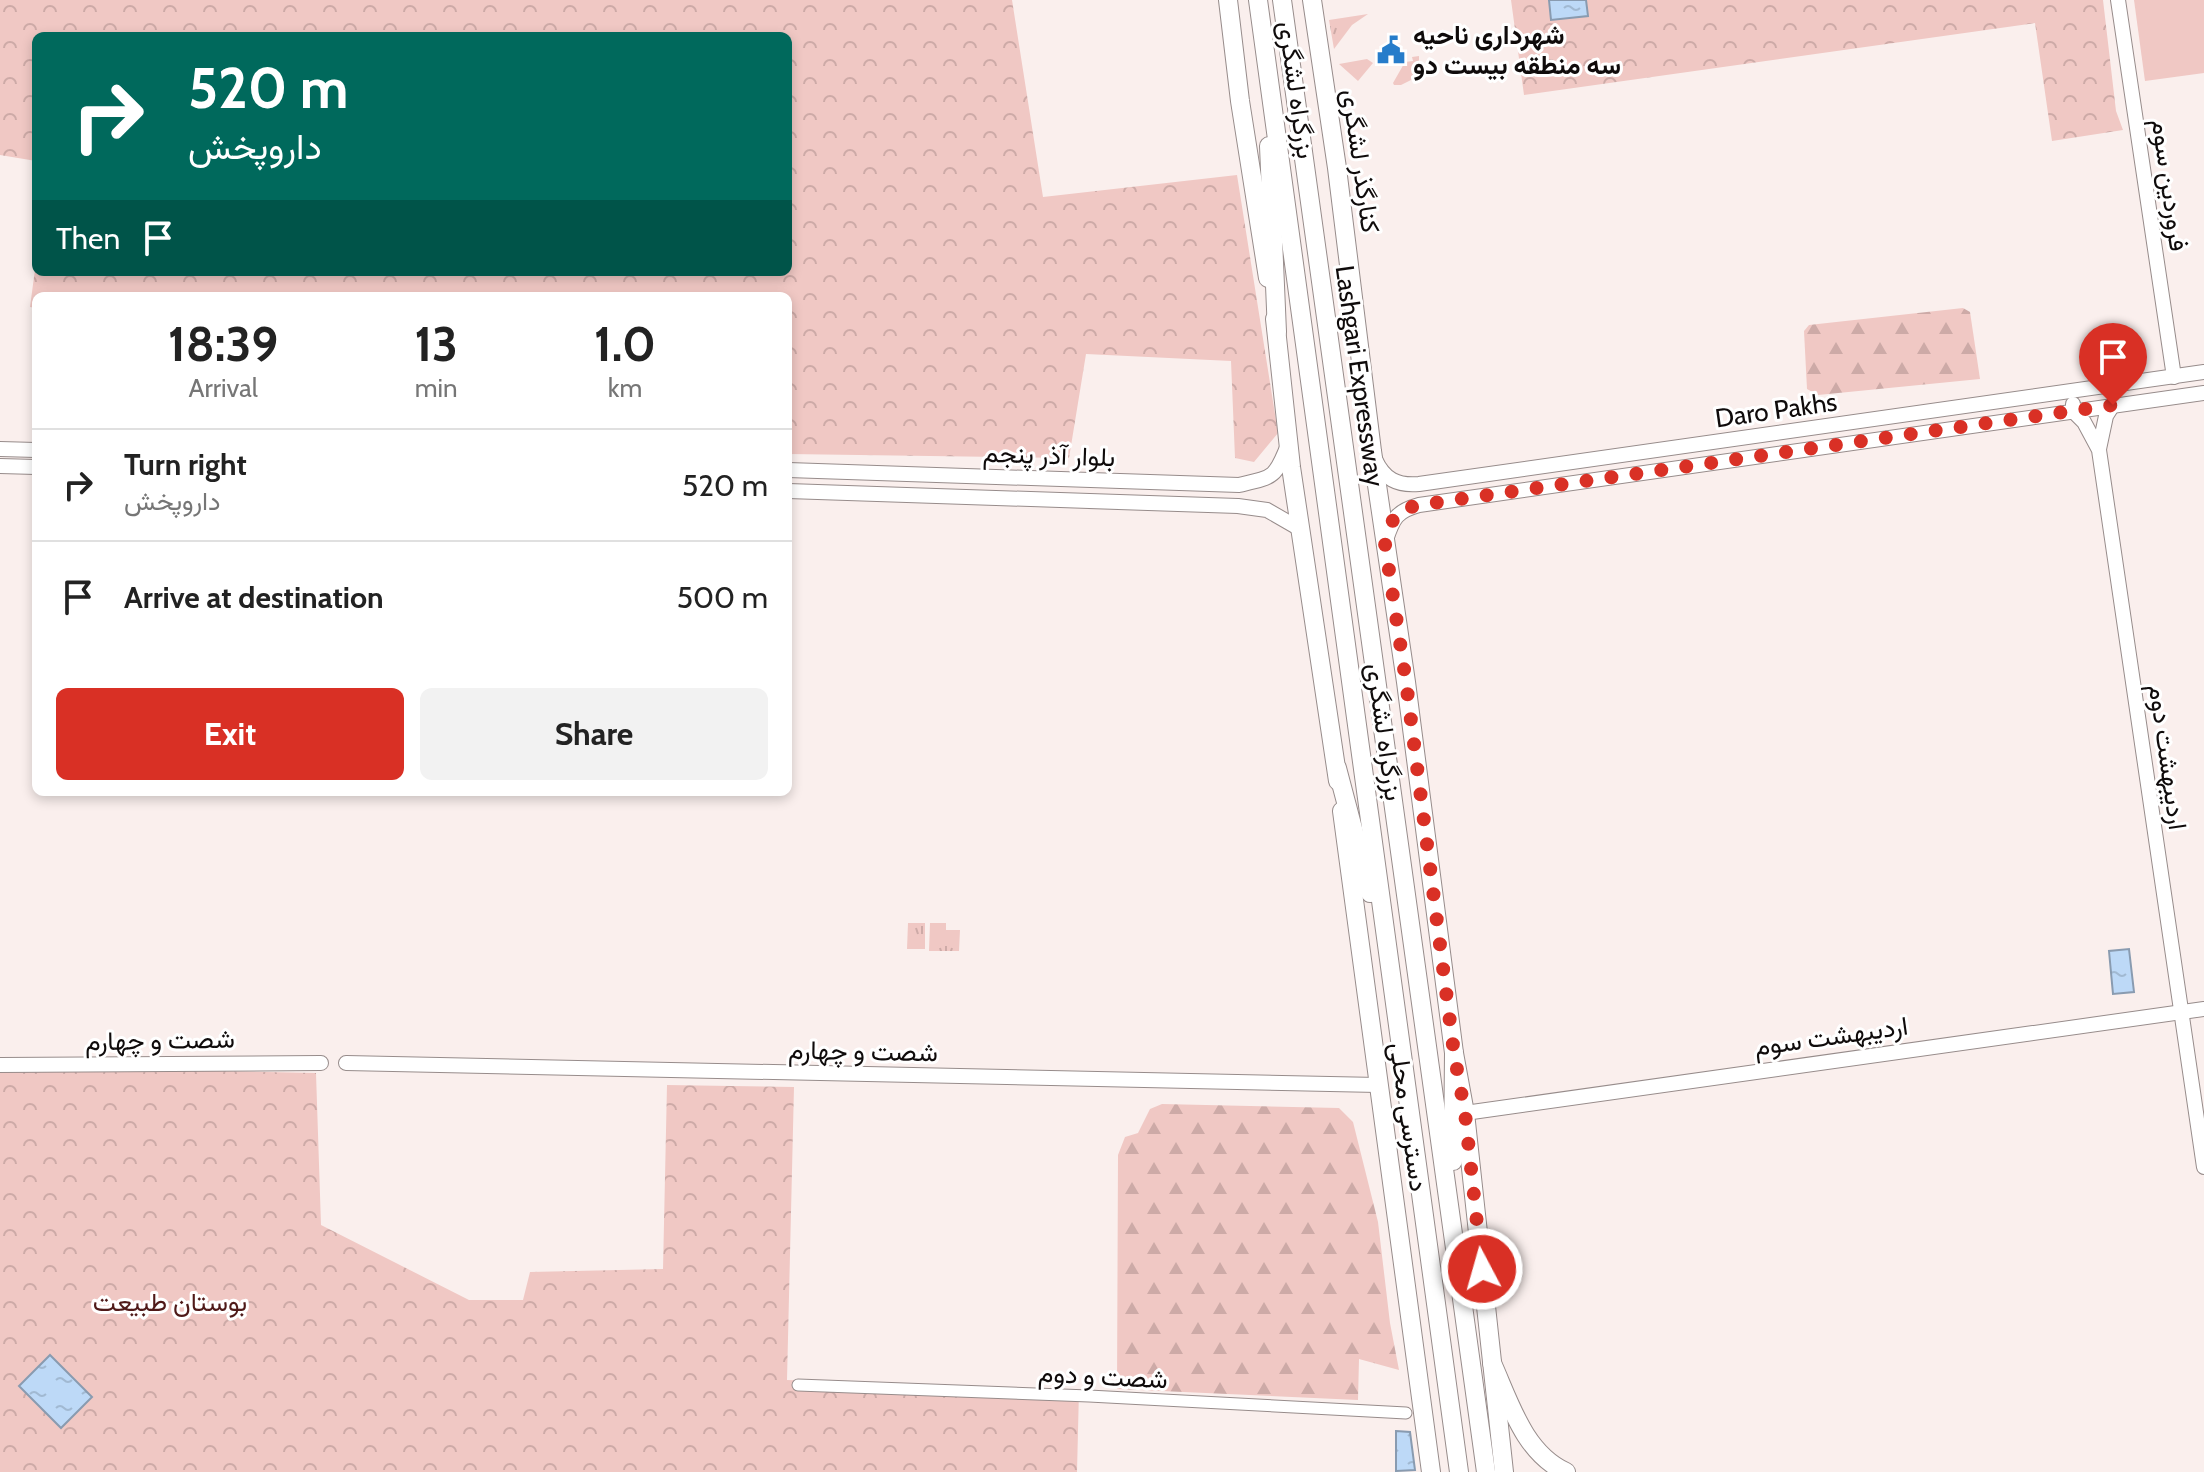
<!DOCTYPE html>
<html lang="en">
<head>
<meta charset="utf-8">
<style>
	:root { --surface:#fff; --page:#f2f2f2; --text:#222; --muted:#767676; --line:#e0e0e0; --accent:#d93025 }
	body { margin:0; font-family:Cabin,Vazirmatn,sans-serif; background:var(--page); color:var(--text); height:100vh; display:flex; flex-direction:column; font-size:30px; white-space:nowrap }
	* { box-sizing:border-box; margin:0 }
	p { font-size:26px; color:var(--muted) }
	.icon { flex:none; width:44px; height:44px; fill:none; stroke:currentColor; stroke-width:2; stroke-linecap:round; stroke-linejoin:round }
	.map { position:relative; flex:1; overflow:hidden }
	.drawer { position:absolute; left:32px; top:292px; width:760px; height:504px; display:flex; flex-direction:column; background:var(--surface); border-radius:12px; box-shadow:0 4px 12px #0003 }
	.drawer>* { flex:none }
	.top-card { position:absolute; left:32px; top:32px; width:760px; height:244px; border-radius:12px; box-shadow:0 4px 12px #0003; background:#00695c; color:#fff; overflow:hidden }
	.pin { position:absolute; display:grid; place-items:center; width:68px; height:68px; color:#fff; margin:-82px -34px; border-radius:50% 50% 50% 0; rotate:-45deg; box-shadow:0 0 8px #0007 }
	.pin .icon { rotate:45deg }
	.me { position:absolute; width:88px; margin:-44px; rotate:354deg; stroke-linejoin:round; filter:drop-shadow(0 0 6px #0008) }
	.turn { display:flex; align-items:center; gap:28px; height:168px; padding:0 24px; font-size:36px }
	.turn .icon { width:104px; height:104px; stroke-width:2.5 }
	.turn b { display:block; font-size:56px; line-height:68px }
	.then { display:flex; align-items:center; height:76px; padding:0 24px; background:#0003; gap:16px; font-size:30px }
	.eta { display:flex; justify-content:space-evenly; align-items:center; height:136px; text-align:center }
	.eta b { font-size:48px; font-weight:700; line-height:56px }
	.primary-button { display:flex; gap:16px; margin-top:auto; padding:16px 24px }
	.primary-button a { flex:1; height:92px; border-radius:12px; background:var(--accent); color:#fff; font-size:32px; font-weight:700; line-height:92px; text-align:center }
	.primary-button a+a { background:var(--page); color:var(--text) }
	ul { padding:0; list-style:none }
	li { display:flex; align-items:center; gap:24px; height:112px; padding:0 24px; border-top:2px solid var(--line) }
	li div { flex:1 }
	li b { display:block; font-size:30px }
	li em { font-style:normal }
	.map>svg:first-child { display:block }
</style>
</head>
<body>
<div class="map">
<svg width="2204" height="1472" viewBox="0 0 2204 1472">
	<defs>
		<pattern id="grass-tufts" width="24" height="20" patternUnits="userSpaceOnUse" patternTransform="scale(2)"><rect width="24" height="20" fill="#f0c8c4"/><path d="M3 7l-1-3M5 7V3M7 7l1-3M15 17l-1-3M17 17v-4M19 17l1-3" fill="none" stroke="#cdaaa7"/></pattern>
		<pattern id="forest-firs" width="22" height="20" patternUnits="userSpaceOnUse" patternTransform="scale(2)"><rect width="22" height="20" fill="#f0c8c4"/><path d="M5 1l3.5 6h-7zM16 11l3.5 6h-7z" fill="#cdaaa7"/></pattern>
		<pattern id="park-crowns" width="20" height="18" patternUnits="userSpaceOnUse" patternTransform="scale(2)"><rect width="20" height="18" fill="#f0c8c4"/><path d="M2 6a3 3 0 1 1 6 0M12 15a3 3 0 1 1 6 0" fill="none" stroke="#cdaaa7"/></pattern>
		<pattern id="water-ripples" width="26" height="14" patternUnits="userSpaceOnUse" patternTransform="scale(2)"><rect width="26" height="14" fill="#bdd9f7"/><path d="M2 4q2-2 4 0t4 0M15 11q2-2 4 0t4 0" fill="none" stroke="#a1b9d2"/></pattern>
	</defs>
	<rect width="100%" height="100%" fill="#faefed"/>
	<!-- grass -->
	<g fill="url(#grass-tufts)">
		<polygon points="1368,14 1352,25 1334,49 1329,20"/>
		<polygon points="1419,56 1419,76 1401,85 1394,85 1393,83 1405,62 1413,61 1412,57"/>
		<polygon points="1367,59 1373,63 1358,81 1339,64"/>
		<polygon points="908,923 925,923 925,949 907,949"/>
		<polygon points="930,923 946,923 946,930 960,930 959,951 929,951"/>
	</g>
	<!-- forest -->
	<g fill="url(#forest-firs)">
		<polygon points="1963,308 1970,312 1980,379 1818,395 1807,389 1804,331 1809,325"/>
		<polygon points="1162,1104 1339,1108 1353,1122 1378,1222 1390,1323 1399,1370 1359,1359 1358,1400 1117,1389 1118,1155 1125,1137 1138,1133 1150,1109"/>
	</g>
	<!-- park -->
	<g fill="url(#park-crowns)">
		<polygon points="0,0 1012,0 1043,197 1237,175 1278,433 1254,462 1235,458 1231,361 1086,354 1069,458 788,454 788,296 36,296 36,308 30,307 36,262 36,272 788,272 788,36 36,36 36,161 0,155"/>
		<polygon points="1511,0 2103,0 2116,111 2123,130 2052,141 2035,23 1524,95"/>
		<polygon points="0,1067 316,1073 321,1225 469,1300 523,1300 530,1272 663,1269 667,1085 794,1087 787,1380 1079,1390 1077,1472 0,1472"/>
	</g>
	<!-- pitch -->
	<polygon fill="#f0c8c4" points="2134,0 2204,0 2204,73 2145,81"/>
	<!-- water -->
	<g fill="url(#water-ripples)" stroke="#899bb0" stroke-width="2">
		<polygon points="1549,0 1586,0 1588,16 1551,20"/>
		<polygon points="2129,949 2134,992 2113,994 2109,951"/>
		<polygon points="50,1355 92,1397 61,1428 19,1386"/>
		<polygon points="1396,1431 1410,1432 1415,1470 1396,1471"/>
	</g>
	<g fill="none" stroke-linecap="round" stroke-linejoin="round">
		<defs>
			<polyline id="minor" points="798,1385 1089,1396 1406,1413"/>
			<g id="tertiary">
				<polyline points="2118,0 2174,377"/>
				<polyline points="2073,404 2073,411 2084,422 2099,450 2204,1167"/>
				<polyline points="0,449 36,450"/>
				<polyline points="2099,449 2106,416 2113,405"/>
				<path d="M 1375,459 C 1384,479 1397,486 1419,484 L 2204,372"/>
				<polyline points="0,466 36,467"/>
				<path d="M 788,470 L 1239,485 C 1274,477 1275,478 1288,445"/>
				<polyline points="788,491 1238,506 1267,510 1300,529"/>
				<path d="M 1386,540 C 1393,518 1397,511 1419,505 L 2204,393"/>
				<polyline points="346,1063 1378,1085"/>
				<polyline points="0,1065 321,1063"/>
				<polyline points="1465,1113 2204,1009"/>
			</g>
			<g id="primary">
				<polyline points="1228,0 1240,101 1268,278"/>
				<polyline points="1312,0 1337,168 1372,451 1406,682 1454,1053 1465,1113 1504,1472"/>
				<polyline points="1275,319 1291,467 1338,781"/>
				<polyline points="1342,811 1431,1472"/>
			</g>
			<g id="trunk">
				<polyline points="1258,0 1459,1472"/>
				<polyline points="1282,0 1486,1472"/>
				<polyline points="1269,146 1277,332"/>
				<polyline points="1337,768 1370,893"/>
				<polyline points="1453,1161 1454,1053"/>
				<path d="M 1492,1363 C 1510,1403 1524,1453 1566,1472"/>
			</g>
		</defs>
		<!-- minor casing -->
		<use href="#minor" stroke="#978c8b" stroke-width="13"/>
		<!-- tertiary casing -->
		<use href="#tertiary" stroke="#978c8b" stroke-width="16"/>
		<!-- primary casing -->
		<use href="#primary" stroke="#978c8b" stroke-width="20"/>
		<!-- trunk casing -->
		<use href="#trunk" stroke="#978c8b" stroke-width="20"/>
		<!-- minor -->
		<use href="#minor" stroke="#fff" stroke-width="11"/>
		<!-- tertiary -->
		<use href="#tertiary" stroke="#fff" stroke-width="14"/>
		<!-- primary -->
		<use href="#primary" stroke="#fff" stroke-width="18"/>
		<!-- trunk -->
		<use href="#trunk" stroke="#fff" stroke-width="18"/>
	</g>
	<g fill="none" stroke-linecap="round" stroke-linejoin="round">
		<!-- route -->
		<polyline stroke="#d93025" stroke-width="14" stroke-dasharray="0 25.2" points="1482,1269 1465,1113 1454,1053 1406,682 1385,544 1394,517 1404,509 1419,505 2113,405"/>
	</g>
	<!-- icons -->
	<defs>
		<symbol id="civic-bare" viewBox="-9 -9 18 18"><path d="M-.6-6.5H3V-4.5H.6V-3L4-1V1h2V6H-6V1h2V-1L-.6-3ZM-1.2 2.5V6h2.4V2.5Z" fill="#267cca" stroke="#fff" stroke-width="2.5" paint-order="stroke"/></symbol>
	</defs>
	<g fill-rule="evenodd">
		<use href="#civic-bare" x="1371" y="30" width="40" height="40"/>
	</g>
	<g text-anchor="middle" dominant-baseline="central" stroke-width="6" stroke-linejoin="round" paint-order="stroke">
		<!-- poi labels -->
		<g font-size="26" font-weight="bold" fill="#0f0b0b" stroke="#fff" text-anchor="start">
			<text x="1413" y="35">شهرداری ناحیه<tspan x="1413" dy="30">سه منطقه بیست دو</tspan></text>
		</g>
		<!-- street labels -->
		<g font-size="26" fill="#0f0b0b" stroke="#fff">
			<text transform="translate(1297 90) rotate(82)">بزرگراه لشگری</text>
			<text transform="translate(1361 161) rotate(82)">کنارگذر لشگری</text>
			<text transform="translate(2170 185) rotate(82)">فروردین سوم</text>
			<text transform="translate(1360 376) rotate(82)">Lashgari Expressway</text>
			<text transform="translate(1776 410) rotate(-8)">Daro Pakhs</text>
			<text transform="translate(1049 455) rotate(2)">بلوار آذر پنجم</text>
			<text transform="translate(1385 732) rotate(82)">بزرگراه لشگری</text>
			<text transform="translate(2168 757) rotate(82)">اردیبهشت دوم</text>
			<text transform="translate(1831 1036) rotate(-8)">اردیبهشت سوم</text>
			<text transform="translate(160 1040) rotate(-1)">شصت و چهارم</text>
			<text transform="translate(863 1051) rotate(1)">شصت و چهارم</text>
			<text transform="translate(1409 1117) rotate(82)">دسترسی محلی</text>
			<text transform="translate(1103 1376) rotate(3)">شصت و دوم</text>
		</g>
		<!-- park labels -->
		<g font-size="26" fill="#4f1918" stroke="#fff">
			<text x="170" y="1302">بوستان طبیعت</text>
		</g>
	</g>
</svg>
<div class="pin" style="left:2113px;top:405px;background:#d93025"><svg class="icon" aria-label="arrive" viewBox="0 0 24 24"><path d="M6 21V4h12l-3 4 3 4H6"/></svg></div>
<svg class="me" style="left:1482px;top:1269px" viewBox="-20 -20 40 40"><circle r="17" fill="#d93025" stroke="#fff" stroke-width="3"/><path d="M0-11L8 9 0 5-8 9z" fill="#fff"/></svg>
<div class="top-card">
<div class="turn"><svg class="icon" aria-label="right" viewBox="0 0 24 24"><path d="M7 20v-9h11M14 6l5 5-5 5"/></svg><div><b>520 m</b>داروپخش</div></div>
<div class="then">Then<svg class="icon" aria-label="arrive" viewBox="0 0 24 24"><path d="M6 21V4h12l-3 4 3 4H6"/></svg></div>
</div>
<section class="drawer">
<div class="eta">
<div><b>18:39</b><p>Arrival</p></div>
<div><b>13</b><p>min</p></div>
<div><b>1.0</b><p>km</p></div>
</div>
<ul>
<li><svg class="icon" aria-label="right" viewBox="0 0 24 24"><path d="M7 20v-9h11M14 6l5 5-5 5"/></svg><div><b>Turn right</b><p>داروپخش</p></div><em>520 m</em></li>
<li><svg class="icon" aria-label="arrive" viewBox="0 0 24 24"><path d="M6 21V4h12l-3 4 3 4H6"/></svg><div><b>Arrive at destination</b></div><em>500 m</em></li>
</ul>
<div class="primary-button"><a>Exit</a><a>Share</a></div>
</section>
</div>
</body>
</html>
